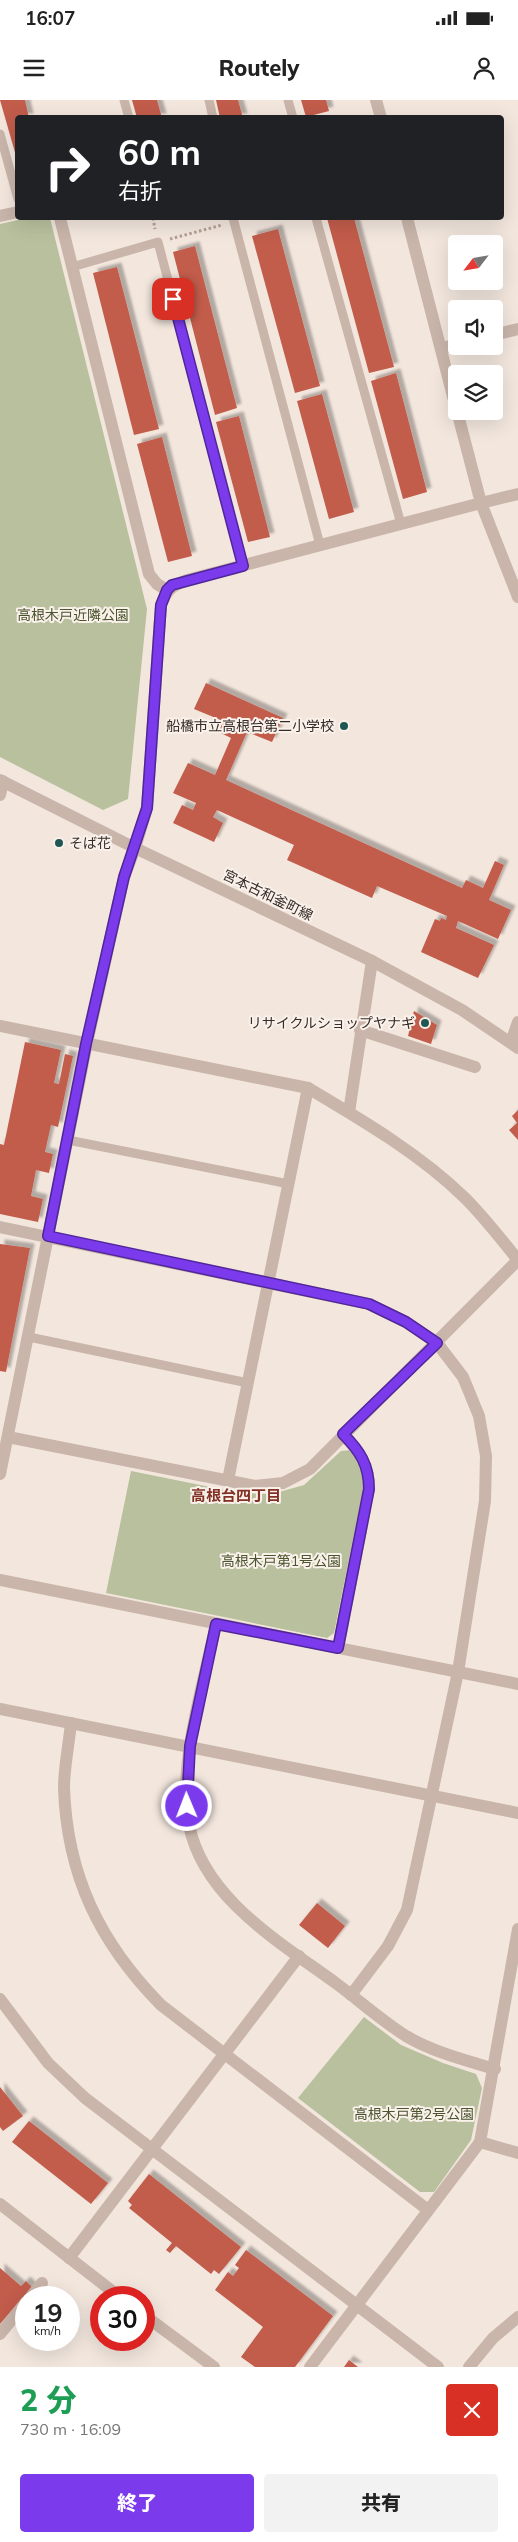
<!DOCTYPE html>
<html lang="ja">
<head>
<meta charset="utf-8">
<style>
	:root { --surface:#fff; --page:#f2f2f2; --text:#222; --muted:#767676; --accent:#7c3aed }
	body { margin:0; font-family:Mulish,"Noto Sans JP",sans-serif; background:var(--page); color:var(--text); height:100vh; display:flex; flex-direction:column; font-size:19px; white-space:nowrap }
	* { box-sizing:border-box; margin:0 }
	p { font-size:16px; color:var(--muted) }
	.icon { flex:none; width:28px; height:28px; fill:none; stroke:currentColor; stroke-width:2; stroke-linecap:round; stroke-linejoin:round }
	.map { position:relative; height:2267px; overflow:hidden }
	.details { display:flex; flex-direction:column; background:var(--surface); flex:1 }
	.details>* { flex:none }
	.top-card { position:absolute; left:15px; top:15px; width:489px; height:105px; border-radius:5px; box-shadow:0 5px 20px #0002; background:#202124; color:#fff; overflow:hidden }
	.needle { width:32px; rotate:239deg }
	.tools { position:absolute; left:448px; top:135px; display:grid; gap:10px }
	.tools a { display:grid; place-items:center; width:55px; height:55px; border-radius:5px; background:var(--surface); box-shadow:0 5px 20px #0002; font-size:25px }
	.speed { position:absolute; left:15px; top:2186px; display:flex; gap:10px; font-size:25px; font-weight:700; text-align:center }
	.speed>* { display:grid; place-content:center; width:65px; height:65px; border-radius:50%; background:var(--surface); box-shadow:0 5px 20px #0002; line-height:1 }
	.speed small { font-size:12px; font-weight:400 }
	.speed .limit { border:8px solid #d22; background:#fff; color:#111 }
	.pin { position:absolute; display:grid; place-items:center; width:42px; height:42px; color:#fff; margin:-21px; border-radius:10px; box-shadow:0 2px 8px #0006 }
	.me { position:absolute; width:55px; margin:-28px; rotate:359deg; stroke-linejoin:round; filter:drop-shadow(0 0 4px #0008) }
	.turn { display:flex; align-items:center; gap:18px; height:105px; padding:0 20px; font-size:22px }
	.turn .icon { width:65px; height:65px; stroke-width:2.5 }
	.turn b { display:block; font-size:35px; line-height:42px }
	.round { display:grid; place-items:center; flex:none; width:52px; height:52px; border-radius:5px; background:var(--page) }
	.summary { display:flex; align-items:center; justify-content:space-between; height:85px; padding:0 20px }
	h1 { font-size:30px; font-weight:800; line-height:38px; color:#1e9e55 }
	.action { display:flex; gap:10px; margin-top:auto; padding:10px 20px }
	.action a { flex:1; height:58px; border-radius:5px; background:var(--accent); color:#fff; font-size:20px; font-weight:800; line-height:58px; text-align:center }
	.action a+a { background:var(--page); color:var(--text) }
	.status { display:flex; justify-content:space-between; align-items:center; height:35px; padding:0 25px; background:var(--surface); direction:ltr }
	.status svg { height:14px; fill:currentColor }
	header { display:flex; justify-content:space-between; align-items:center; height:65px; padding:0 20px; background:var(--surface); font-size:22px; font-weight:800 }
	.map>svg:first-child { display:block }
</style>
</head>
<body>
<div class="status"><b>16:07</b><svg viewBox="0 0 49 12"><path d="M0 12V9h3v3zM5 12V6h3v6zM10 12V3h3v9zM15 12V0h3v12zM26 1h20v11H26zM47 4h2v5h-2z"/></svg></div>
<header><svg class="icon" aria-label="menu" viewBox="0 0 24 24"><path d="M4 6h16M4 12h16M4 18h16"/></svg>Routely<svg class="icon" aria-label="person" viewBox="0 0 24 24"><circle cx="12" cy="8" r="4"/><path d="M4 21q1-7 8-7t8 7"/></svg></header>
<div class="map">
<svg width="518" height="2267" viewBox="0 0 518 2267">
	<defs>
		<filter id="shadow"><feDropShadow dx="4.5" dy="-4.5" stdDeviation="1" flood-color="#0004"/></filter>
	</defs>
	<rect width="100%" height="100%" fill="#f2e6dd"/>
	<!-- green -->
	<g fill="#b8c09e">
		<polygon points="27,118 50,118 147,509 128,699 103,710 0,657 0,124"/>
		<polygon points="351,1350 363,1374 363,1390 334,1533 327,1538 106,1493 131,1371 240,1393 272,1394 304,1385 341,1351"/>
		<polygon points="364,1917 401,1945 443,1963 476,1974 482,1988 471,2040 434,2092 420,2092 298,1998"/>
	</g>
	<!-- building -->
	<g fill="#c25b4b" filter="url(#shadow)">
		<polygon points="0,0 25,0 29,18 18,18 18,63"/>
		<polygon points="132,0 157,0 162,18 137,18"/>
		<polygon points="216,0 238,0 243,18 220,18"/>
		<polygon points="301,0 326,0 329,11 306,17"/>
		<polygon points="327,118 354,118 394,267 369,273"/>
		<polygon points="278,129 320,286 295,293 252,136"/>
		<polygon points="195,146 237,308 215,315 173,152"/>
		<polygon points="117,167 159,329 134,335 93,173"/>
		<polygon points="396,273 427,392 403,399 371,281"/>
		<polygon points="322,294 354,412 329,419 297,301"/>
		<polygon points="239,316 270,437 248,442 216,322"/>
		<polygon points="162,337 192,456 168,462 137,344"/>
		<polygon points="206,583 283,618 272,642 247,632 226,680 462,788 466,780 483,788 495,761 504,765 489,800 511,810 498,839 458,821 456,828 494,845 478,878 421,852 435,819 440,821 441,818 446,820 447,816 377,786 372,798 287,760 294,745 217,710 213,717 223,723 214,742 173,723 182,705 193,710 196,703 173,693 188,663 215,675 231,638 219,632 223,621 194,609"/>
		<polygon points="414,911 437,925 431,944 408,936"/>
		<polygon points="25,942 61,950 54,983 59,984 65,954 73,956 58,1027 51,1025 45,1052 53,1054 49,1073 36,1070 31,1096 43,1099 38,1122 0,1114 0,1044 4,1045"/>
		<polygon points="518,1010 518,1040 509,1030 517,1023 512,1016"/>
		<polygon points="0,1144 30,1148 6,1272 0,1271"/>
		<polygon points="317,1803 345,1826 328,1848 299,1825"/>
		<polygon points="0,1987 23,2016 3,2031 0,2027"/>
		<polygon points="29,2021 108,2083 91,2104 12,2042"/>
		<polygon points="149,2074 241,2147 219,2174 214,2170 211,2174 176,2146 170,2153 166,2150 172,2143 129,2108 132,2105 128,2101"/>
		<polygon points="246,2150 333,2216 295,2267 255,2267 241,2257 263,2227 215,2190 228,2172 233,2176 239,2168 235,2165"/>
		<polygon points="0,2168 21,2186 26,2181 32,2187 0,2224"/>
		<polygon points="349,2260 358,2267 344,2267"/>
	</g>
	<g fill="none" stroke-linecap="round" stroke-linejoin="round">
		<!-- path -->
		<g stroke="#b59f94" stroke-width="3" stroke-dasharray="2.5 2.5" stroke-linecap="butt">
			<polyline points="153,118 155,129"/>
			<polyline points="170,139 222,125"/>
		</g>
		<!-- service -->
		<g stroke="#c9b5aa" stroke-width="9">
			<polyline points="124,0 129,18"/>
			<polyline points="209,0 213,18"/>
			<polyline points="288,0 293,18"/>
			<polyline points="0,34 18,99"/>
			<polyline points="233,118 320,445"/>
			<polyline points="316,118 401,424"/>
			<polyline points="72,167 158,142 243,466"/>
			<polyline points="68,1040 289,1084"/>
			<polyline points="29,1237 248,1283"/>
		</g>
		<!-- pedestrian -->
		<g stroke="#c9b5aa" stroke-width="12">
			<polyline points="30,2198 42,2183"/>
			<polyline points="0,2234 26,2202"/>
		</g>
		<!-- minor -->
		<g stroke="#c9b5aa" stroke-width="12">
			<polyline points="0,116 18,112"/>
			<polyline points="60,118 149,474 157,484 167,490"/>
			<polyline points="494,235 518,229"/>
			<polyline points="441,248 456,245"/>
			<polyline points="518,394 481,403 518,497"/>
			<path d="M 0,926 L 308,988 C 362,1020 420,1054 465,1098 C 484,1117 501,1139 518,1160"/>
			<polyline points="360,930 475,967"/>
			<polyline points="511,942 518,922"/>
			<polyline points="349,1012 372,861"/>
			<polyline points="0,1127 369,1204 406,1222 437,1243 463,1277 479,1316 486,1356 485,1401 458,1572 407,1810 388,1846 351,1895"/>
			<polyline points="8,1337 255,1386 283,1383 310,1369 518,1160"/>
			<polyline points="0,1374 87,943 124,777 135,748"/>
			<polyline points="228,1380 308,988"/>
			<polyline points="0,1480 518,1584"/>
			<path d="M 216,1524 C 204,1583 177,1666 189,1725 C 204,1799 280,1842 337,1884 C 360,1901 382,1921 406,1936 C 433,1952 465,1960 495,1969"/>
			<path d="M 338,1548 L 369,1389 C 369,1365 360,1351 343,1335"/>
			<polyline points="0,1609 518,1713"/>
			<path d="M 71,1623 C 69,1644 64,1667 64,1688 C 67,1776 100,1843 161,1905 L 428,2110"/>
			<polyline points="0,1899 48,1963 85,1998 438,2267"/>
			<polyline points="480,2042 518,2053"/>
			<polyline points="69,2158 299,1856"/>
			<polyline points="310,2267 480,2042 518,1829"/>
			<polyline points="469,2267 493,2238 518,2217"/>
		</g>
		<!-- tertiary -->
		<g stroke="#c9b5aa" stroke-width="12">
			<polyline points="376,0 381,18"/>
			<polyline points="407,118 456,308"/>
			<polyline points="0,680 135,748 372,861 462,910 518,948"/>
			<polyline points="0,695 3,681"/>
			<path d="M 135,748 L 147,708 L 161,505 C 167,489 172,486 187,480 L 481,403 L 457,311"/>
			<polyline points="0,2104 121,2198"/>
			<polyline points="144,2215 214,2267"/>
		</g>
	</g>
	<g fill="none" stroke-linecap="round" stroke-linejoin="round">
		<defs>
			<path id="route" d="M 173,199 L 243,466 L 172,485 L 167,490 L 161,505 L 147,708 L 124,777 L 86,944 L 48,1136 L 369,1204 L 406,1222 L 437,1243 L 343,1334 C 360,1351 369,1365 369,1389 L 338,1548 L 216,1524 L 190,1646 L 187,1706"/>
		</defs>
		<!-- route casing -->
		<use href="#route" stroke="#51269a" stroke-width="12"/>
		<!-- route -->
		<use href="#route" stroke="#7c3aed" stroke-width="9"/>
	</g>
	<!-- markers -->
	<g fill="#205755" stroke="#f9f1ea" stroke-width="2">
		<circle cx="344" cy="626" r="5"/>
		<circle cx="59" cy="743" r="5"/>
		<circle cx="425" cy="923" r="5"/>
	</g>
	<g text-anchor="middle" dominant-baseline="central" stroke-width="4" stroke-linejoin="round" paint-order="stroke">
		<!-- park labels -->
		<g font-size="14" fill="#4a542e" stroke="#f9f1ea">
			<text x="73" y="515">高根木戸近隣公園</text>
			<text x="281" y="1461">高根木戸第1号公園</text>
			<text x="414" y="2014">高根木戸第2号公園</text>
		</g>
		<!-- poi labels -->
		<g font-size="14" fill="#372c29" stroke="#f9f1ea" text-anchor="end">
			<text x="334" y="626">船橋市立高根台第二小学校</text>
			<text x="69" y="743" text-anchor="start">そば花</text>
			<text x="415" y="923">リサイクルショップヤナギ</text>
		</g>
		<!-- street labels -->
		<g font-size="14" fill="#372c29" stroke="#f9f1ea">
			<text transform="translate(268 795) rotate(26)">宮本古和釜町線</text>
		</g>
		<!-- neighbourhood labels -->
		<g font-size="15" font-weight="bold" fill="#833125" stroke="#f9f1ea">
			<text x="236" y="1395">高根台四丁目</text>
		</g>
	</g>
</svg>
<div class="tools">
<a><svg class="needle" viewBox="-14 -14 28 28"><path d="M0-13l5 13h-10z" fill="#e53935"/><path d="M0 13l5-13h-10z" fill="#767676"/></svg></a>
<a><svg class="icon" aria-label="sound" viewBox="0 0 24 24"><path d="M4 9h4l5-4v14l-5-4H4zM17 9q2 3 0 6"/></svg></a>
<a><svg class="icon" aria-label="layers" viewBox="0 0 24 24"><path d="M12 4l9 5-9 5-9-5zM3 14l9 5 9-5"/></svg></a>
</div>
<div class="speed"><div>19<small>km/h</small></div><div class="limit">30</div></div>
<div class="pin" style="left:173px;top:199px;background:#d93025"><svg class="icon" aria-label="arrive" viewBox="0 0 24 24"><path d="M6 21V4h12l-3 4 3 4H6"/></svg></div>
<svg class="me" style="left:187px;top:1706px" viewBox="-20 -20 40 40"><circle r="17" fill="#7c3aed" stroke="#fff" stroke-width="3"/><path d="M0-11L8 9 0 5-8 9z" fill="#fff"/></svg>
<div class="top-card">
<div class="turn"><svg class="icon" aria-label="right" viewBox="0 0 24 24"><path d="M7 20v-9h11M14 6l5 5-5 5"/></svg><div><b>60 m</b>右折</div></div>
</div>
</div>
<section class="details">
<div class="summary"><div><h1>2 分</h1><p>730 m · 16:09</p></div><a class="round" style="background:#d93025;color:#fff"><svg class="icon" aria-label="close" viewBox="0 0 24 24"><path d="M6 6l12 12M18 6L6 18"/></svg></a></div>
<div class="action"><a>終了</a><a>共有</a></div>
</section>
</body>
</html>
